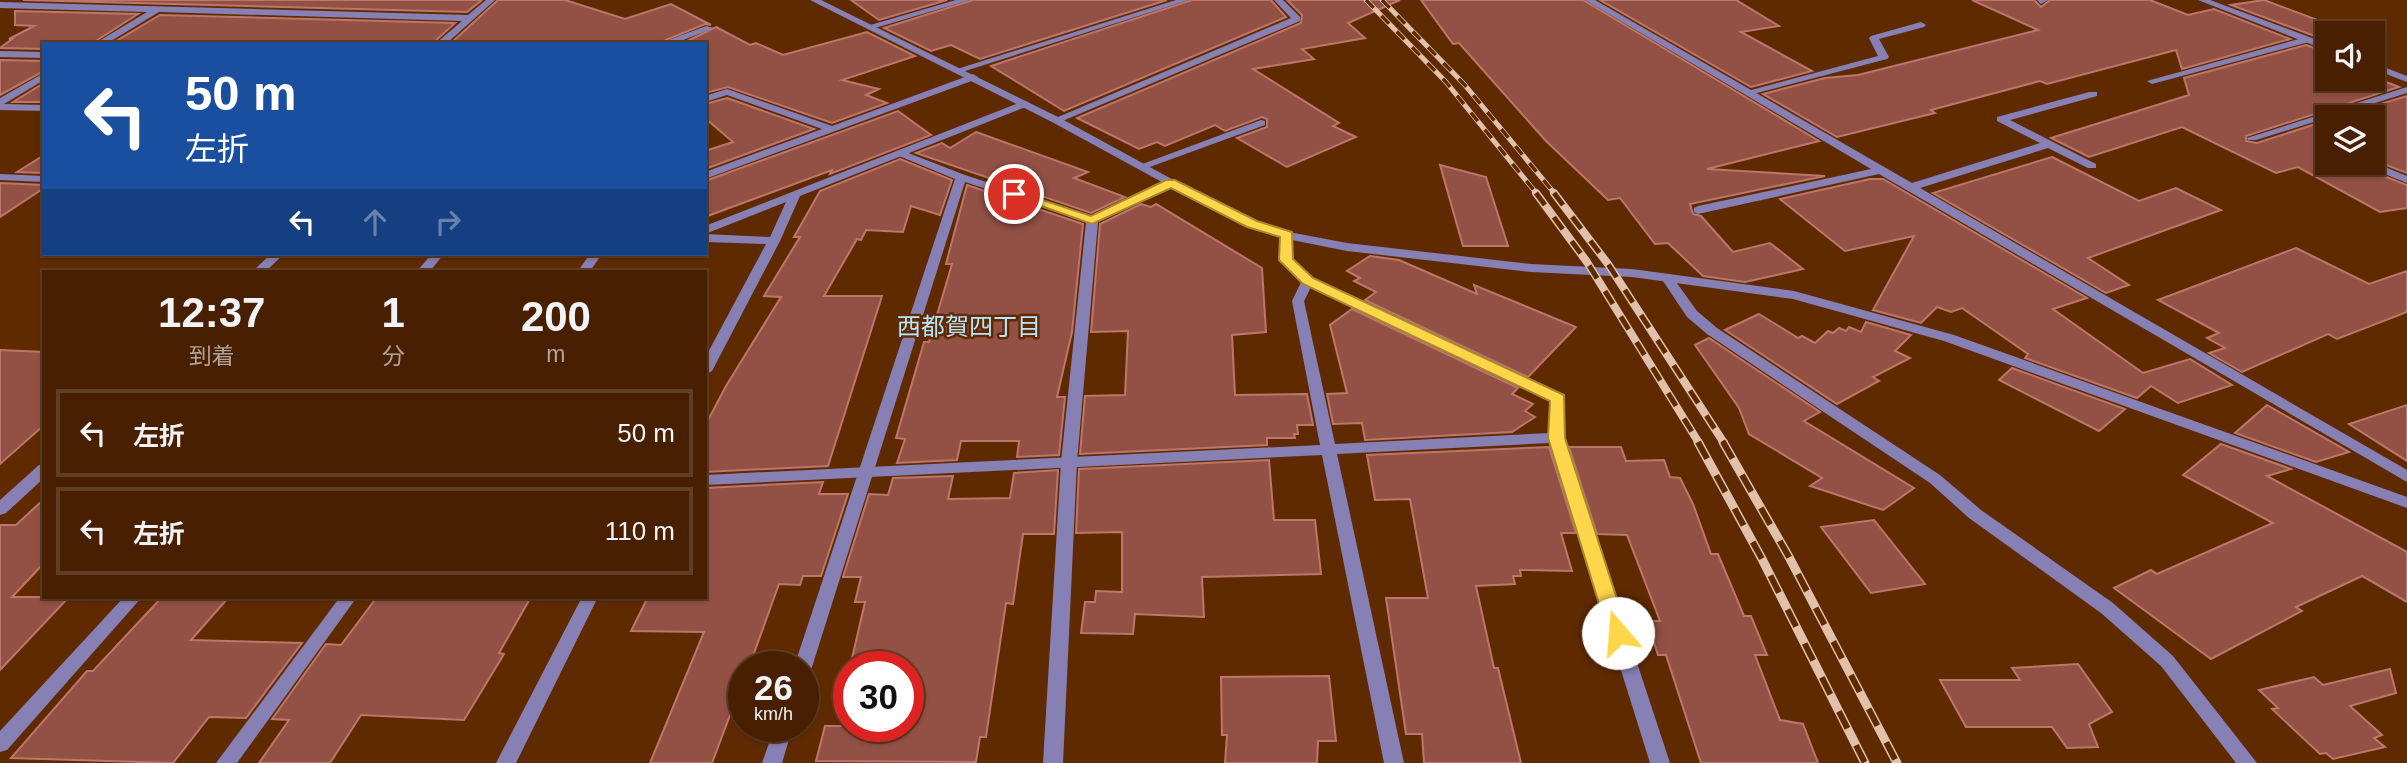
<!DOCTYPE html>
<html lang="ja">
<head>
<meta charset="utf-8">
<style>
	:root { --surface:#482001; --page:#4f280b; --text:#f1f3f6; --muted:#b1a399; --line:#603e23 }
	body { margin:0; font-family:Helvetica,"Noto Sans JP",sans-serif; background:var(--page); color:var(--text); height:100vh; display:flex; flex-direction:column; font-size:26px; white-space:nowrap }
	* { box-sizing:border-box; margin:0 }
	p { font-size:23px; color:var(--muted) }
	.icon { flex:none; width:38px; height:38px; fill:none; stroke:currentColor; stroke-width:2; stroke-linecap:round; stroke-linejoin:round }
	.map { position:relative; flex:1; overflow:hidden }
	.drawer { position:absolute; left:42px; top:270px; width:665px; height:329px; display:flex; flex-direction:column; background:var(--surface); border-radius:0px; box-shadow:0 2px 5px #0004,0 0 0 2px var(--line) }
	.drawer>* { flex:none }
	.top-card { position:absolute; left:42px; top:42px; width:665px; height:214px; border-radius:0px; box-shadow:0 2px 5px #0004,0 0 0 2px var(--line); background:#1a4fa0; color:#fff; overflow:hidden }
	.buttons { position:absolute; left:2315px; top:21px; display:grid; gap:14px }
	.buttons a { display:grid; place-items:center; width:70px; height:70px; border-radius:0px; background:var(--surface); box-shadow:0 2px 5px #0004,0 0 0 2px var(--line); font-size:35px }
	.speed { position:absolute; left:728px; top:651px; display:flex; gap:14px; font-size:35px; font-weight:700; text-align:center }
	.speed>* { display:grid; place-content:center; width:91px; height:91px; border-radius:50%; background:var(--surface); box-shadow:0 2px 5px #0004,0 0 0 2px var(--line); line-height:1 }
	.speed small { font-size:18px; font-weight:400 }
	.speed .limit { border:10px solid #d22; background:#fff; color:#111 }
	.pin { position:absolute; display:grid; place-items:center; width:60px; height:60px; color:#fff; margin:-30px; border:4px solid #fff; border-radius:50%; box-shadow:0 2px 7px #0007 }
	.me { position:absolute; width:77px; margin:-38px; rotate:342deg; stroke-linejoin:round; filter:drop-shadow(0 0 5px #0008) }
	.turn { display:flex; align-items:center; gap:24px; height:147px; padding:0 28px; font-size:32px }
	.turn .icon { width:91px; height:91px; stroke-width:2.5 }
	.turn b { display:block; font-size:49px; line-height:60px }
	.lanes { display:flex; align-items:center; height:66px; padding:0 28px; background:#0003; justify-content:center; gap:35px; direction:ltr }
	.lanes .off { opacity:.35 }
	.eta { display:flex; justify-content:space-evenly; align-items:center; height:119px; text-align:center }
	.eta b { font-size:42px; font-weight:700; line-height:49px }
	ul { padding:0; list-style:none }
	li { display:flex; align-items:center; gap:21px; height:88px; margin:0 14px 10px; padding:0 14px; border:4px solid var(--line); border-radius:0px }
	li div { flex:1 }
	li b { display:block; font-size:26px }
	li em { font-style:normal }
	.map>svg:first-child { display:block }
</style>
</head>
<body>
<div class="map">
<svg width="2407" height="763" viewBox="0 0 2407 763">
	<rect width="100%" height="100%" fill="#602a01"/>
	<!-- building -->
	<g fill="#935045" stroke="#bd766a" stroke-width="2">
		<polygon points="23,0 482,0 467,12"/>
		<polygon points="498,0 565,0 625,19 671,4 711,25 705,24 656,44 450,44"/>
		<polygon points="851,0 947,0 879,20"/>
		<polygon points="973,0 1167,0 980,59 951,45 931,51 884,28"/>
		<polygon points="1192,0 1271,0 1286,17 1064,111 991,66"/>
		<polygon points="1287,0 1400,0 1348,23 1365,38 1302,49 1314,59 1253,69 1339,123 1333,126 1356,137 1287,167 1237,138 1267,127 1267,119 1262,117 1225,131 1215,125 1165,146 1157,142 1139,149 1077,118 1301,23 1302,15"/>
		<polygon points="1421,0 1583,0 1819,141 1707,169 1825,176 1690,204 1693,214 1701,216 1733,252 1770,243 1803,269 1745,282 1703,276 1668,243 1655,244 1620,198 1608,200 1546,141 1459,43 1453,44"/>
		<polygon points="1600,0 1736,0 1779,26 1741,32 1812,71 1751,87"/>
		<polygon points="1972,0 2034,0 2041,7 2050,0 2150,0 2188,15 2214,9 2290,39 2182,69 2176,50 2047,84 2040,81 1931,110 1935,113 1837,137 1763,94 1825,78 1858,75 2038,30"/>
		<polygon points="2264,0 2352,33 2328,33 2328,41 2231,5"/>
		<polygon points="15,11 138,14 91,44 44,44 44,49 0,48 12,39 9,39 34,26 15,25"/>
		<polygon points="160,15 455,23 432,44 111,44"/>
		<polygon points="716,27 750,45 756,43 783,55 867,32 915,56 842,80 879,89 866,95 887,103 832,123 728,87 705,93 705,44 681,44"/>
		<polygon points="2306,45 2328,53 2328,79 2373,77 2399,87 2246,136 2246,141 2257,143 2328,120 2328,163 2364,163 2366,169 2407,185 2407,208 2380,212 2298,167 2276,173 2182,127 2089,157 2051,138 2189,95 2184,78"/>
		<polygon points="0,60 44,61 44,71 0,95"/>
		<polygon points="44,83 44,102 13,102"/>
		<polygon points="2407,96 2407,173 2373,160 2373,117 2338,117"/>
		<polygon points="727,98 814,129 705,169 705,151 733,142 705,118 705,104"/>
		<polygon points="898,111 931,135 830,174 832,170 705,217 705,181"/>
		<polygon points="976,132 1088,172 1074,178 1125,197 1091,213 916,153 942,143 950,148"/>
		<polygon points="44,155 44,173 17,172"/>
		<polygon points="2052,157 2139,201 2176,188 2221,210 2088,258 2129,285 2106,293 1933,193"/>
		<polygon points="900,159 952,180 940,215 911,206 903,232 866,230 861,240 857,239 824,296 882,296 828,466 705,472 705,426 726,386 781,297 764,296 800,237 794,237 820,191"/>
		<polygon points="1440,165 1486,177 1508,246 1463,246"/>
		<polygon points="1870,179 1883,179 2087,298 2053,309 2143,373 2190,359 2232,385 2178,403 2151,386 2137,398 2025,358 2028,354 1962,308 1951,312 1937,307 1921,323 1873,310 1914,236 1845,251 1780,199"/>
		<polygon points="0,183 44,185 44,188 0,217"/>
		<polygon points="967,185 1083,224 1072,332 1057,397 1065,397 1059,455 1017,457 1019,441 961,441 957,460 897,463 905,439 896,438 924,342 929,342 952,264 946,264"/>
		<polygon points="1141,204 1151,207 1156,204 1262,268 1266,332 1232,335 1235,395 1307,394 1313,425 1297,425 1298,434 1294,434 1295,438 1267,438 1267,445 1080,454 1085,396 1125,395 1128,331 1091,332 1100,224"/>
		<polygon points="2296,248 2369,284 2407,271 2407,312 2337,339 2328,334 2242,372 2209,353 2225,348 2207,338 2219,333 2158,300"/>
		<polygon points="1370,256 1399,260 1477,294 1474,285 1576,327 1528,377 1365,300 1376,292 1354,281 1360,278 1347,271"/>
		<polygon points="1352,309 1518,388 1512,394 1533,404 1525,411 1535,417 1512,432 1365,440 1362,423 1333,424 1327,394 1347,393 1330,325"/>
		<polygon points="1759,314 1798,338 1802,336 1815,343 1828,331 1833,333 1839,328 1846,331 1849,327 1861,332 1866,322 1911,335 1895,351 1910,358 1873,377 1879,381 1837,404 1725,330"/>
		<polygon points="1709,338 1820,412 1804,421 1914,488 1883,510 1810,486 1822,478 1749,434 1739,408 1695,345"/>
		<polygon points="0,350 44,352 44,425 0,464"/>
		<polygon points="2012,368 2125,409 2099,431 1999,380"/>
		<polygon points="2267,405 2349,452 2316,462 2235,433"/>
		<polygon points="2407,405 2407,461 2349,424"/>
		<polygon points="2221,444 2291,469 2267,476 2407,552 2407,602 2362,576 2296,607 2302,611 2211,659 2114,588 2151,570 2157,574 2273,523 2183,475"/>
		<polygon points="1549,447 1576,533 1561,533 1572,571 1520,570 1521,576 1513,576 1515,584 1476,586 1494,668 1498,668 1521,763 1424,763 1422,734 1406,734 1386,598 1428,598 1410,499 1375,500 1367,455"/>
		<polygon points="1569,447 1621,447 1626,461 1664,460 1670,477 1680,478 1693,504 1711,554 1718,554 1744,616 1751,616 1767,655 1755,655 1780,720 1803,724 1818,763 1701,763 1666,655 1658,655 1647,621 1660,621 1627,535 1597,534"/>
		<polygon points="1269,460 1274,520 1315,520 1321,574 1202,577 1204,617 1135,614 1133,634 1081,633 1085,602 1095,602 1096,591 1122,592 1122,532 1076,533 1079,469"/>
		<polygon points="1058,470 1054,534 1023,534 1013,604 1006,603 986,737 980,737 976,762 816,761 825,726 908,726 908,667 850,667 865,602 855,602 861,577 843,577 869,494 888,495 893,478 953,476 948,499 1010,498 1014,473"/>
		<polygon points="823,482 819,494 848,494 821,576 803,576 800,585 779,584 749,667 744,667 744,678 712,763 650,763 704,632 631,631 648,597 705,597 705,488"/>
		<polygon points="44,499 44,563 12,597 69,597 0,670 0,525 16,525"/>
		<polygon points="1874,520 1925,584 1871,593 1821,527"/>
		<polygon points="162,597 229,597 191,640 302,643 246,718 209,717 173,763 11,758 87,671 93,671"/>
		<polygon points="377,597 531,597 499,653 504,654 464,720 361,715 330,763 259,763 289,720 272,719 326,644 341,645"/>
		<polygon points="2078,664 2112,712 2089,724 2098,747 2067,748 2052,727 1966,727 1940,680 2020,680 2012,668"/>
		<polygon points="2390,669 2396,693 2350,706 2382,735 2374,738 2385,747 2333,759 2326,753 2320,754 2272,709 2278,708 2259,690 2314,677 2323,685"/>
		<polygon points="1329,676 1336,741 1318,741 1317,763 1225,763 1227,735 1222,735 1221,677"/>
	</g>
	<g fill="none" stroke-linecap="round" stroke-linejoin="round">
		<!-- service -->
		<g fill="#8780b4" fill-rule="evenodd">
			<polygon points="1921,22 1926,25 1924,27 1879,39 1889,57 1887,59 1749,95 1744,92 1878,56 1869,38 1871,36"/>
			<polygon points="2306,37 2309,38 2309,42 2152,84 2147,81"/>
			<polygon points="2407,87 2407,93 2256,140 2248,140 2247,138"/>
			<polygon points="1261,120 1265,121 1265,125 1147,168 1139,168 1137,166"/>
			<polygon points="903,151 965,175 1091,216 1167,181 1171,180 1177,183 1098,222 1077,462 1063,763 1043,763 1061,462 1086,222 965,182 812,667 809,672 803,674 803,667 794,667 955,179 899,156 898,154"/>
			<polygon points="775,726 793,726 782,763 762,763"/>
		</g>
		<!-- minor -->
		<g fill="#8780b4" fill-rule="evenodd">
			<polygon points="486,0 495,0 446,44 435,44 462,21 159,12 106,44 94,44 147,12 0,8 0,2 468,15"/>
			<polygon points="956,0 970,0 875,28 867,26"/>
			<polygon points="1176,0 1189,0 962,72 954,70"/>
			<polygon points="1274,0 1283,0 1300,17 1300,21 1060,122 1056,123 1051,120 1291,18"/>
			<polygon points="1585,0 1595,0 1912,183 2040,143 1997,121 1997,117 2089,92 2097,92 2097,96 2010,120 2096,164 2096,168 2088,168 2048,148 1920,188 2407,470 2407,482 1879,174 1698,214 1694,212 1694,208 1698,206 1871,169"/>
			<polygon points="2037,0 2048,0 2041,4"/>
			<polygon points="2198,0 2210,0 2328,44 2328,51"/>
			<polygon points="706,26 714,28 673,44 658,44"/>
			<polygon points="0,51 44,52 44,58 0,57"/>
			<polygon points="2373,63 2407,76 2407,82 2373,69"/>
			<polygon points="44,73 44,80 4,104 44,105 44,111 0,110 0,98"/>
			<polygon points="973,74 978,77 977,79 705,179 705,172 822,129 727,95 705,102 705,96 727,89 832,126"/>
			<polygon points="1024,101 1028,102 1028,106 800,196 780,241 712,371 705,375 705,358 766,244 705,242 705,234 770,237 786,202 705,234 705,226"/>
			<polygon points="2367,163 2375,163 2407,176 2407,183 2367,167"/>
			<polygon points="0,174 44,176 44,182 0,180"/>
			<path d="M 1287,231 L 1293,235 L 1292,259 L 1312,278 L 1563,396 L 1565,399 L 1563,438 L 1670,763 L 1650,763 L 1550,443 L 1337,454 L 1404,763 L 1384,763 L 1322,455 L 705,485 L 705,475 L 1320,445 L 1292,301 L 1301,282 L 1280,260 L 1281,235 ZM 1311,287 L 1551,401 L 1549,433 L 1335,444 L 1304,301 Z"/>
			<polygon points="271,254 284,254 266,271 253,271"/>
			<polygon points="432,254 444,254 430,271 417,271"/>
			<polygon points="590,254 602,254 590,271 578,271"/>
			<polygon points="1667,274 1671,275 1697,311 1717,328 1940,475 1981,510 2113,603 2173,656 2257,763 2236,763 2161,666 2101,613 1969,518 1930,483 1707,334 1687,317 1661,278"/>
			<polygon points="44,464 44,478 6,513 0,515 0,500 39,465"/>
			<polygon points="124,597 142,597 7,750 0,752 0,731"/>
			<polygon points="340,597 357,597 237,763 216,763"/>
			<polygon points="582,597 598,597 516,763 496,763"/>
		</g>
		<!-- tertiary -->
		<polygon fill="#8780b4" fill-rule="evenodd" points="810,0 821,0 1060,118 1212,201 1256,221 1289,232 1347,243 1531,264 1632,269 1794,291 1954,335 2407,497 2407,508 1944,341 1793,299 1632,277 1531,272 1347,251 1287,239 1248,227 1204,205 1052,122"/>
		<defs>
			<g id="rail-far2">
				<polyline points="1366,0 1446,82 1537,194"/>
				<polyline points="1382,0 1464,84 1555,194"/>
			</g>
			<g id="rail-far1">
				<polyline points="1536,193 1587,262 1699,443"/>
				<polyline points="1554,193 1608,264 1724,443"/>
			</g>
			<g id="rail">
				<polyline points="1698,442 1762,559 1865,763"/>
				<polyline points="1723,442 1789,557 1897,763"/>
			</g>
		</defs>
		<!-- rail-far2 casing -->
		<use href="#rail-far2" stroke="#e1c0ac" stroke-width="5"/>
		<!-- rail-far1 casing -->
		<use href="#rail-far1" stroke="#e1c0ac" stroke-width="8"/>
		<!-- rail casing -->
		<use href="#rail" stroke="#e1c0ac" stroke-width="9"/>
		<!-- rail-far2 -->
		<use href="#rail-far2" stroke="#602a01" stroke-width="3.5" stroke-dasharray="11" stroke-linecap="butt"/>
		<!-- rail-far1 -->
		<use href="#rail-far1" stroke="#602a01" stroke-width="5" stroke-dasharray="15" stroke-linecap="butt"/>
		<!-- rail -->
		<use href="#rail" stroke="#602a01" stroke-width="6" stroke-dasharray="19" stroke-linecap="butt"/>
	</g>
	<!-- route -->
	<polygon fill="#ffd54a" stroke="#a68a30" stroke-width="2" points="1166,180 1175,180 1257,221 1292,232 1293,259 1313,278 1564,395 1565,438 1628,633 1625,638 1611,638 1608,633 1548,438 1550,401 1303,284 1279,260 1280,237 1247,227 1171,188 1092,224 1007,194 1018,192 1091,216"/>
	<g text-anchor="middle" dominant-baseline="central" stroke-width="5" stroke-linejoin="round" paint-order="stroke">
		<!-- neighbourhood labels -->
		<g font-size="24" fill="#b6e6ff" stroke="#602a01">
			<text x="969" y="326">西都賀四丁目</text>
		</g>
	</g>
</svg>
<div class="buttons">
<a><svg class="icon" aria-label="sound" viewBox="0 0 24 24"><path d="M4 9h4l5-4v14l-5-4H4zM17 9q2 3 0 6"/></svg></a>
<a><svg class="icon" aria-label="layers" viewBox="0 0 24 24"><path d="M12 4l9 5-9 5-9-5zM3 14l9 5 9-5"/></svg></a>
</div>
<div class="speed"><div>26<small>km/h</small></div><div class="limit">30</div></div>
<div class="pin" style="left:1014px;top:194px;background:#d93025"><svg class="icon" aria-label="arrive" viewBox="0 0 24 24"><path d="M6 21V4h12l-3 4 3 4H6"/></svg></div>
<svg class="me" style="left:1618px;top:633px" viewBox="-20 -20 40 40"><circle r="19" fill="#fff"/><path d="M0-13L10 11 0 6-10 11z" fill="#ffd54a"/></svg>
<div class="top-card">
<div class="turn"><svg class="icon" aria-label="left" viewBox="0 0 24 24"><path d="M17 20v-9H6M10 6l-5 5 5 5"/></svg><div><b>50 m</b>左折</div></div>
<div class="lanes"><svg class="icon" aria-label="left" viewBox="0 0 24 24"><path d="M17 20v-9H6M10 6l-5 5 5 5"/></svg><svg class="icon off" aria-label="ahead" viewBox="0 0 24 24"><path d="M12 20V5M6 11l6-6 6 6"/></svg><svg class="icon off" aria-label="right" viewBox="0 0 24 24"><path d="M7 20v-9h11M14 6l5 5-5 5"/></svg></div>
</div>
<section class="drawer">
<div class="eta">
<div><b>12:37</b><p>到着</p></div>
<div><b>1</b><p>分</p></div>
<div><b>200</b><p>m</p></div>
</div>
<ul>
<li><svg class="icon" aria-label="left" viewBox="0 0 24 24"><path d="M17 20v-9H6M10 6l-5 5 5 5"/></svg><div><b>左折</b></div><em>50 m</em></li>
<li><svg class="icon" aria-label="left" viewBox="0 0 24 24"><path d="M17 20v-9H6M10 6l-5 5 5 5"/></svg><div><b>左折</b></div><em>110 m</em></li>
</ul>
</section>
</div>
</body>
</html>
